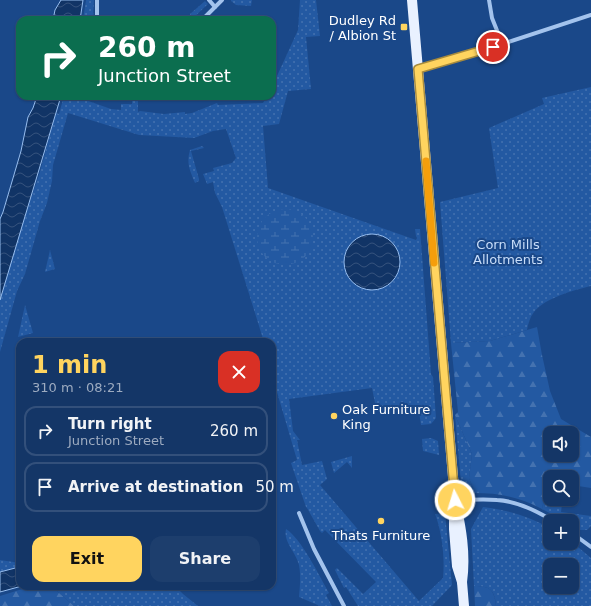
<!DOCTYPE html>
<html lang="en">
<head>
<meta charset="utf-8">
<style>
	:root { --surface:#143667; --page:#1d3e6d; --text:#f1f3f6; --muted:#9dabc0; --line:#33507b; --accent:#ffd45f }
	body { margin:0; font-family:"DejaVu Sans",sans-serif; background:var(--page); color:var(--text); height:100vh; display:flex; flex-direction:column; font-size:15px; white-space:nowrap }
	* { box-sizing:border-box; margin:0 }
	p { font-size:13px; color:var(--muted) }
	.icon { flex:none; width:22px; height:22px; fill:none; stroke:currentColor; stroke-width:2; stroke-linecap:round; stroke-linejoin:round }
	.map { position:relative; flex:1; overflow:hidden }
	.side { position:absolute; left:16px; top:338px; width:260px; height:252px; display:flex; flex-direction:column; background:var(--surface); border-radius:12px; box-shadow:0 1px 3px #0004,0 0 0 1px var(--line) }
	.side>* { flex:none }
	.hud { position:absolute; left:16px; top:16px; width:260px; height:84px; border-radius:12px; box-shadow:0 1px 3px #0004,0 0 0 1px var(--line); background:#0b6e4f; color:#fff; overflow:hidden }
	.buttons { position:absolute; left:543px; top:426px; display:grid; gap:8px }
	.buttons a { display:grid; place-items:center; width:36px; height:36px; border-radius:8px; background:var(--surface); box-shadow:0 1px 3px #0004,0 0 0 1px var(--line); font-size:20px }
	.pin { position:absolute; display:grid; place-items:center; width:34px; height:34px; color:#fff; margin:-17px; border:2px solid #fff; border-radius:50%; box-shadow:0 1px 4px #0007 }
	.me { position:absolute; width:44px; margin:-22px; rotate:355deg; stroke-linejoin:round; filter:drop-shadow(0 0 3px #0008) }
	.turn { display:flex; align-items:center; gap:14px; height:84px; padding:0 16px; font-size:18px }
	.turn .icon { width:52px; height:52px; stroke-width:2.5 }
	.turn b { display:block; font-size:28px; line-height:34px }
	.round { display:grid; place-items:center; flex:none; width:42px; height:42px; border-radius:12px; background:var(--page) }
	.summary { display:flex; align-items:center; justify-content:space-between; height:68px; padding:0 16px }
	h1 { font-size:24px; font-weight:700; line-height:30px; color:var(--accent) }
	.button { display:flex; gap:8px; margin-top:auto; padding:8px 16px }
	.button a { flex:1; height:46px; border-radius:12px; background:var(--accent); color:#111; font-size:16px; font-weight:700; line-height:46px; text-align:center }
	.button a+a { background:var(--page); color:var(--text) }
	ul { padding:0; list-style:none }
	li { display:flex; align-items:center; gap:12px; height:50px; margin:0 8px 6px; padding:0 8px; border:2px solid var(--line); border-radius:12px }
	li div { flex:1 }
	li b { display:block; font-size:15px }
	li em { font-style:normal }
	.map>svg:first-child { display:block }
</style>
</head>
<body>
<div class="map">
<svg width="591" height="606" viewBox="0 0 591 606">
	<defs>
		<pattern id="grass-dots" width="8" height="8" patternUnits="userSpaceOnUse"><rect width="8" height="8" fill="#2359a2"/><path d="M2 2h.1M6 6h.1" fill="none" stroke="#4472b0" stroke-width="1.8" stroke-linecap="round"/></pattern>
		<pattern id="forest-firs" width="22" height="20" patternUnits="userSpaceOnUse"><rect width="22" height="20" fill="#2359a2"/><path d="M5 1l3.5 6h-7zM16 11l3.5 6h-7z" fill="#4472b0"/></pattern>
		<pattern id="wetland-marsh" width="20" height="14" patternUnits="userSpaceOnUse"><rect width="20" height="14" fill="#2359a2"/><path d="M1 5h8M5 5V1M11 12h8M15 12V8" fill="none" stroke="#4472b0"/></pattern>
		<pattern id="water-waves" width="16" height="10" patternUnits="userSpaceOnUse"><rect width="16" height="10" fill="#113466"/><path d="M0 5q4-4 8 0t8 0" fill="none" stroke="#35527d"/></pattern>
	</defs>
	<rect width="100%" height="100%" fill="#1a4889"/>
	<!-- grass -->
	<g fill="url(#grass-dots)" fill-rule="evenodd">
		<polygon points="86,0 94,0 93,20 83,20"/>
		<polygon points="231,0 252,0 251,6 236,5 231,1"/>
		<path d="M 300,0 L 316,0 L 320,36 L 306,37 L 311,89 L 288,91 L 279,124 L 263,126 L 268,188 L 416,240 L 417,238 L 416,236 L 415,229 L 420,229 L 431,374 L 433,377 L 436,418 L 431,424 L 421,425 L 418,405 L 379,406 L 375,403 L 372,388 L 289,399 L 293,431 L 300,440 L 297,440 L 302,465 L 322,461 L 327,479 L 320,485 L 419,601 L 443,578 C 445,558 442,532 435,514 L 445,513 L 452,585 L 432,606 L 358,606 L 346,587 L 344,588 L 335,570 L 337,568 L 363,594 L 376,582 L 325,530 L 322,533 L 320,531 L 307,508 L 306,507 L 291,463 L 297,460 L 272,375 L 272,342 L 264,342 L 222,207 L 215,193 L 213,182 L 207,184 L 203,174 L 214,171 L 213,168 L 232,163 L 236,158 L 226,129 L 213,131 L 194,138 L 139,135 L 68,113 L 53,165 L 52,181 L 47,203 L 40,221 L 25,274 L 17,291 L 0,352 L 0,300 L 16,242 L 39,175 L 56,113 L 59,114 L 64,96 L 80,96 L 80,98 L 111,109 L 121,110 L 121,104 L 132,104 L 132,97 L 138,97 L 138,112 L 140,111 L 164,114 L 185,112 L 185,114 L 192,113 L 217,103 L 218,105 L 263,103 L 267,96 L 272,96 L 272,87 L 298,30 Z"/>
		<polygon points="205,1 208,4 191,20 187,20 191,16 190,14"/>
		<path d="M 591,87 L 591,286 C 574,290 545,298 534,312 C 530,317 528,324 527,330 L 490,341 L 451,343 L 440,202 L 498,188 L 489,128 L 544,104 L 542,98 Z"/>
		<path d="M 202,146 L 204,148 L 191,151 L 199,179 L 199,181 L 195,183 C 190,171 186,163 190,150 Z"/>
		<polygon points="50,250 55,269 45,272"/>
		<polygon points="25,305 33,333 18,337"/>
		<polygon points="455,415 472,454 469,478 475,493 465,489 461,483"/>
		<polygon points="431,438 438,441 439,455 423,451 422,439"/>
		<polygon points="352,456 352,468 347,462 334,473 331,462"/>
		<polygon points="544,500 562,504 561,512 591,516 591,526 587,530 580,530 572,525 572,521 565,521 542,509"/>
		<path d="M 483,507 C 507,510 528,516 550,528 L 550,543 L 572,543 L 572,542 L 591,558 L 591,606 L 496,606 C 495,590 490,586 474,586 L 471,529 ZM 550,565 L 572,565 L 572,587 L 550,587 Z"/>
		<path d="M 286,529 C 301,538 320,577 329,593 L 326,595 L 332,606 L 320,606 L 299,597 C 300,586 301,576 299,565 C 296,552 283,542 286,529 Z"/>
		<polygon points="0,560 20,563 20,569 19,567 0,572"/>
		<polygon points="51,586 175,586 183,594 198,606 74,606"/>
	</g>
	<!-- forest -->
	<g fill="url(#forest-firs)" fill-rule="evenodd">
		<path d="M 537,327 L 542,355 L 550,391 L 561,419 L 591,437 L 591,488 L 572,485 L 572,477 L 550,477 L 550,491 L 546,490 L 542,509 C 520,497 499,493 475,493 L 469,478 L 472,454 L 455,415 L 458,412 L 451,343 L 490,341 ZM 550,433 L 572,433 L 572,455 L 550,455 Z"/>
		<polygon points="32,586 51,586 74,606 0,606 0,596"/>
		<path d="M 474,586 C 491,586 494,590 496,606 L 475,606 Z"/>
	</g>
	<!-- wetland -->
	<circle fill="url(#wetland-marsh)" cx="285" cy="237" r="28"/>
	<!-- water -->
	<g fill="url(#water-waves)" stroke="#96bdef">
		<polygon points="61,0 83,0 80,20 53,20 55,10"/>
		<path d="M 37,96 L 61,96 C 41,164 20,232 0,300 L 0,219 L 3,212 L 21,151 L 28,117 L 33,108 Z"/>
		<circle cx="372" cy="262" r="28"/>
		<polygon points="19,567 20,586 22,586 0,592 0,572"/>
	</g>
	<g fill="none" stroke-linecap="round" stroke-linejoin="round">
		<!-- minor -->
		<g stroke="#a3c3ed" stroke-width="4">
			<polyline points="209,0 215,7"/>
			<polyline points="489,0 492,18 502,43"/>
			<polyline points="97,20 97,0"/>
			<polyline points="202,20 222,0"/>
			<polyline points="418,69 493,47 591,15"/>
			<path d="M 456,500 C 470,500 484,499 497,500 C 517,501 537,511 553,521"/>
			<polyline points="299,513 314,549 344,606"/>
			<polyline points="572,533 591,547"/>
		</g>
		<!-- primary -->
		<g stroke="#e9f1ff" stroke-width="10">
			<path d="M 412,0 L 455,500 C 461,527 466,554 462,582"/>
			<polyline points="454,516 454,529 457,566 462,582 464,606"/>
		</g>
	</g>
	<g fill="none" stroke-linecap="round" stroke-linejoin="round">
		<defs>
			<polyline id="route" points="455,500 418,69 493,47"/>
		</defs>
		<!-- route casing -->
		<use href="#route" stroke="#a68a3e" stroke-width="10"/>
		<!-- route -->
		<use href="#route" stroke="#ffd45f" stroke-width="7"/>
		<!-- slow -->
		<polyline stroke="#f59e0b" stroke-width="7" points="426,161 434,263"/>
	</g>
	<!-- markers -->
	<g fill="#ffd45f" stroke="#1a4889" stroke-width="1.5">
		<rect x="400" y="23" width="8" height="8" rx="2"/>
		<circle cx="334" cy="416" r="4"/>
		<circle cx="381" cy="521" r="4"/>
	</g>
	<g text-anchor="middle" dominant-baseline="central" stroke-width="4" stroke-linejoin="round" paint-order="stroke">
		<!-- poi labels -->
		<g font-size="13" fill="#fff" stroke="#1a4889" text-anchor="end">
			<text x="396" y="20">Dudley Rd<tspan x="396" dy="15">/ Albion St</tspan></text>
			<text x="342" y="409" text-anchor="start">Oak Furniture<tspan x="342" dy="15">King</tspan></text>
			<text x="381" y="535" text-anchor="middle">Thats Furniture</text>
		</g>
		<!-- park labels -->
		<g font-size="13" fill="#c8ddf9" stroke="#1a4889">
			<text x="508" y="244">Corn Mills<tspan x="508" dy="15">Allotments</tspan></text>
		</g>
	</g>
</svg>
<div class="buttons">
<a><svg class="icon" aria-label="sound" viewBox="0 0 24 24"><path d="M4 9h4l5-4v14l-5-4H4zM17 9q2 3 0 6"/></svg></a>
<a><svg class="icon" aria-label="search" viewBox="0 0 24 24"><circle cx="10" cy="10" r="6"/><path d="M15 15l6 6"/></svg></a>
<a>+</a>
<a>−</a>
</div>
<div class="pin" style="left:493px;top:47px;background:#d93025"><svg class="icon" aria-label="arrive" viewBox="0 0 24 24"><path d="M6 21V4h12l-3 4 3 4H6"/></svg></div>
<svg class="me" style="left:455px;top:500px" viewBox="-20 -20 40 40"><circle r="17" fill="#ffd45f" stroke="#fff" stroke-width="3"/><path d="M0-11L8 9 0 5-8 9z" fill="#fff"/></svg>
<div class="hud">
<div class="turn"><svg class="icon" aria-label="right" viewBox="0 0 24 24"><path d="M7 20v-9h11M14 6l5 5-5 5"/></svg><div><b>260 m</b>Junction Street</div></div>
</div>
<section class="side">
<div class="summary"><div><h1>1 min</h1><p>310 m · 08:21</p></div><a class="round" style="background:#d93025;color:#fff"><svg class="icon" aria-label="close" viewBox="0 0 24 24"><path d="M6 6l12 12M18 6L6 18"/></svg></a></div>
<ul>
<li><svg class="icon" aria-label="right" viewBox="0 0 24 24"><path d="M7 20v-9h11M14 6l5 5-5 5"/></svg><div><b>Turn right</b><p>Junction Street</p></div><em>260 m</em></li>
<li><svg class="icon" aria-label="arrive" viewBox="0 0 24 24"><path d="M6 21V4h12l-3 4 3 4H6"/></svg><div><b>Arrive at destination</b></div><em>50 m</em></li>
</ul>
<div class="button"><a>Exit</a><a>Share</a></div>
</section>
</div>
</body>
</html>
